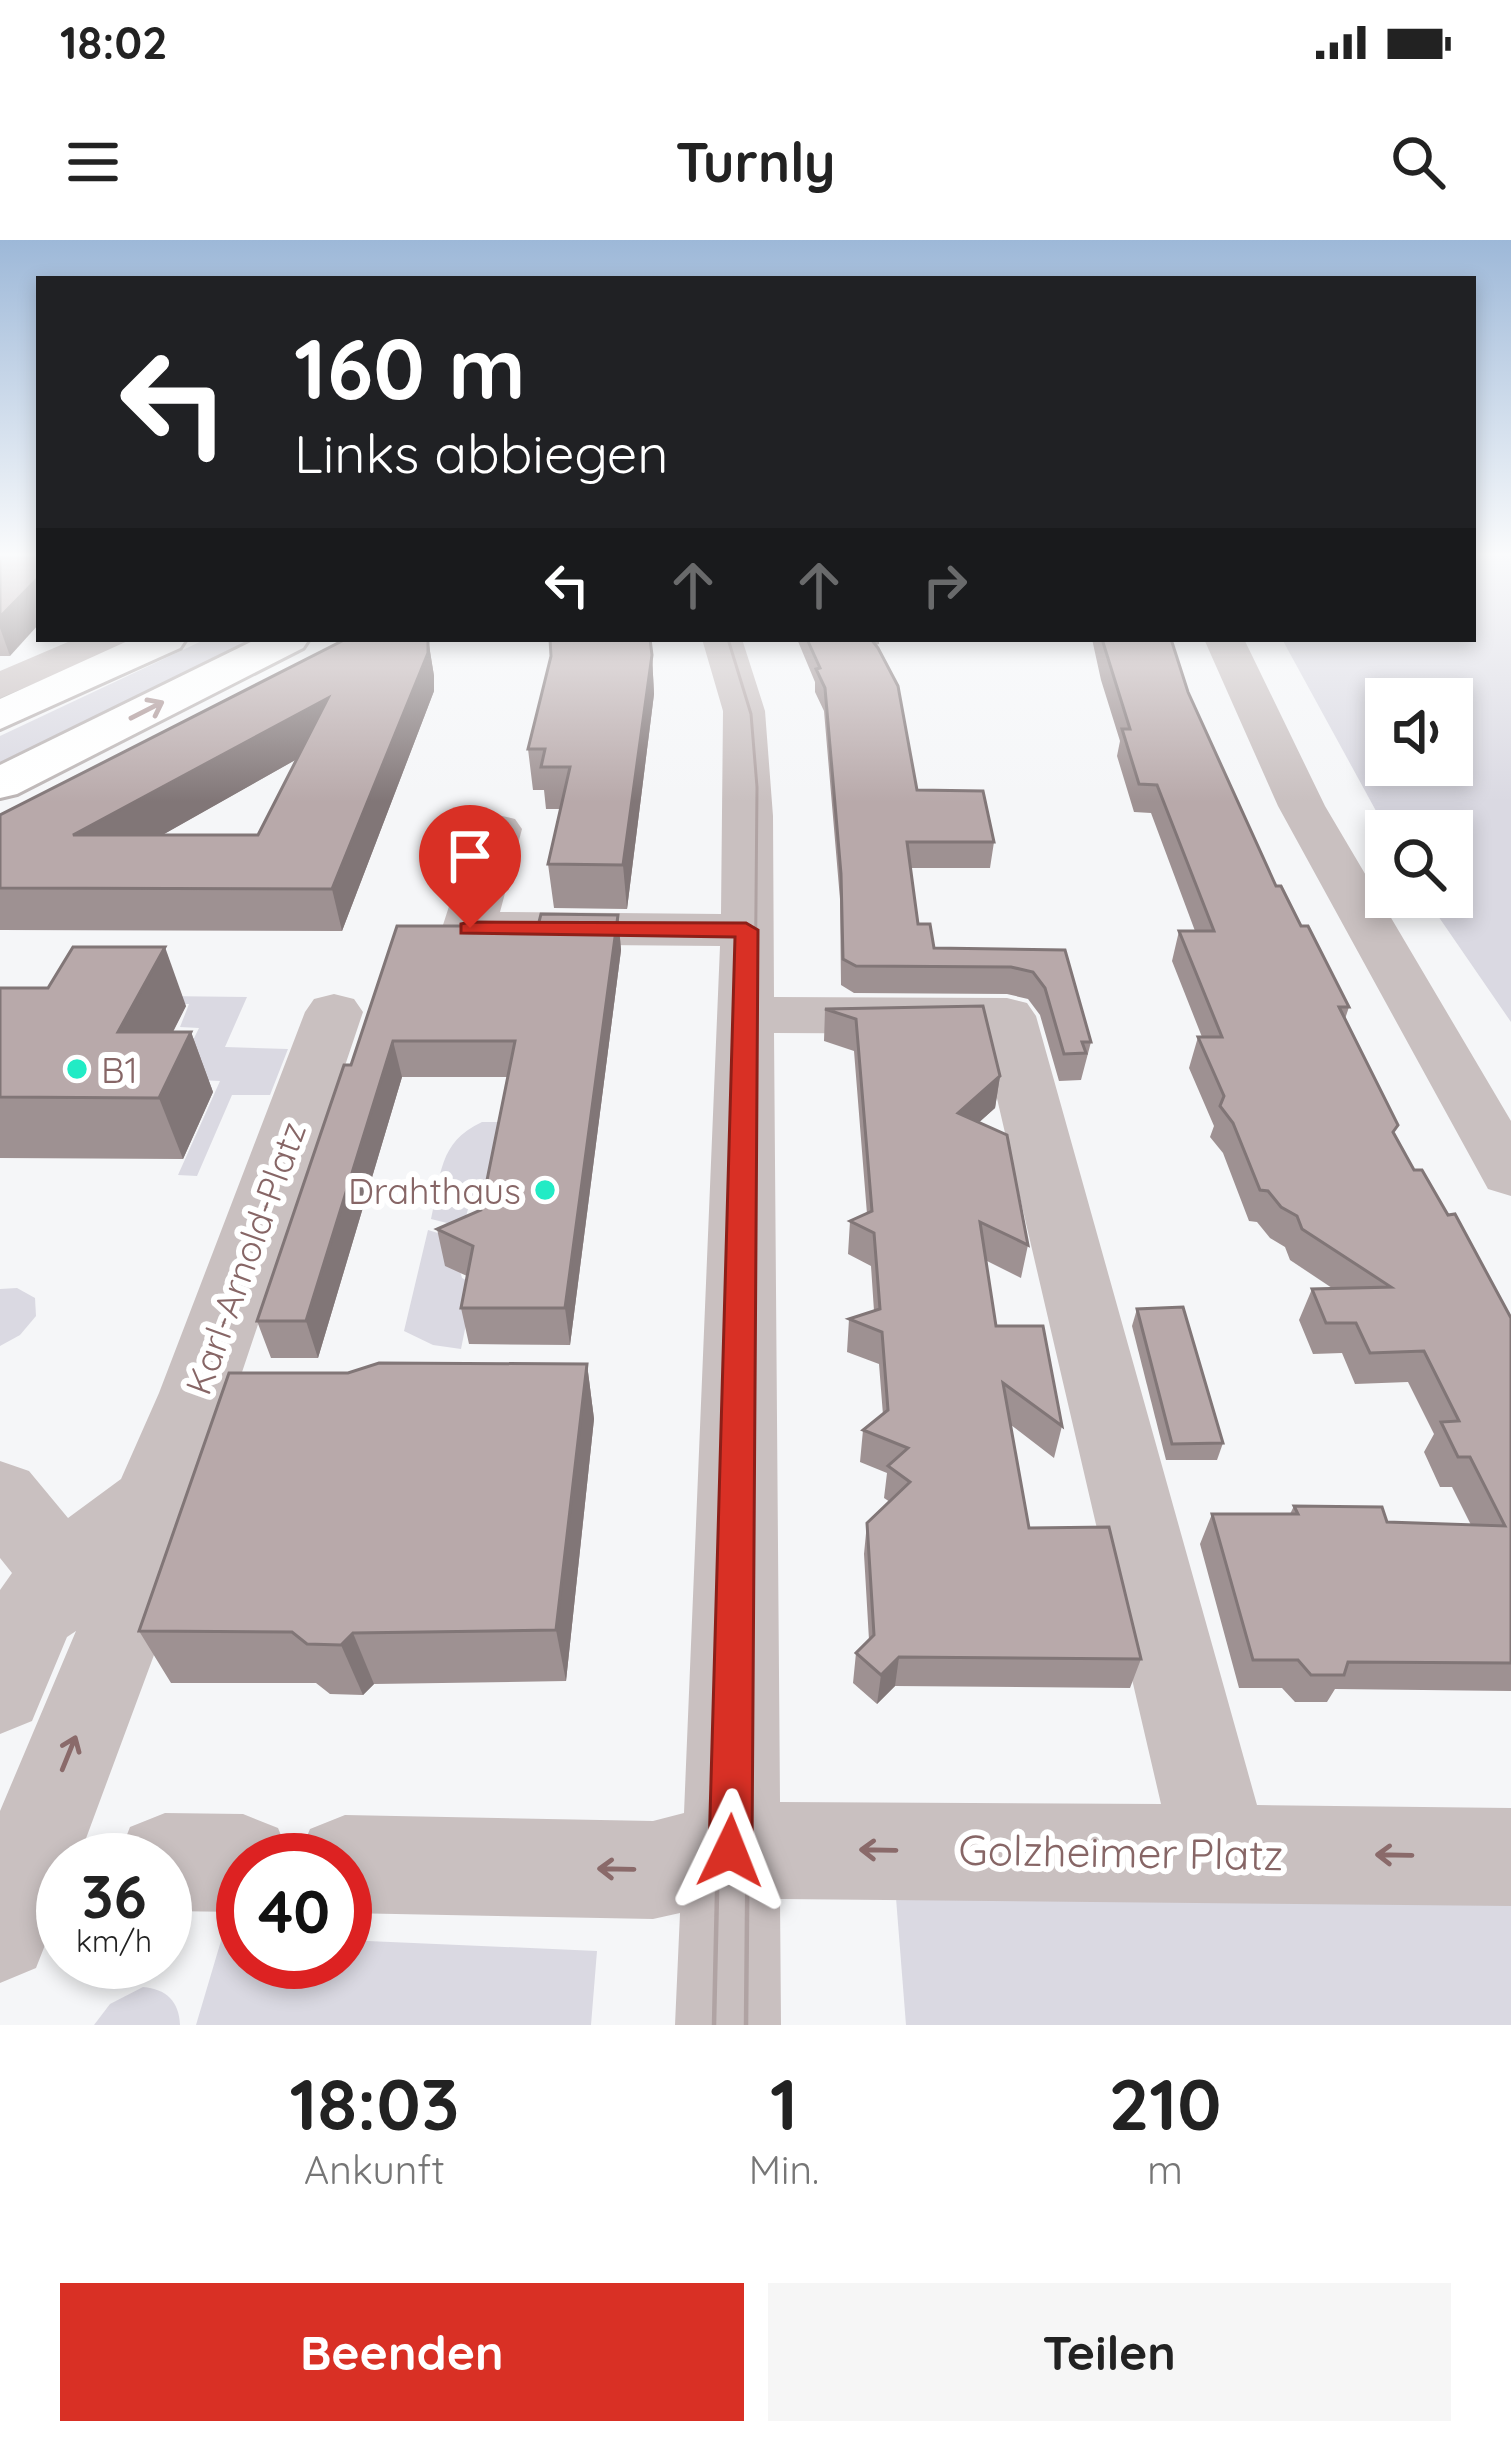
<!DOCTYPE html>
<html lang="de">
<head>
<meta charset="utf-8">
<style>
	:root { --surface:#fff; --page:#f6f6f6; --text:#222; --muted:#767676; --accent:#d93025 }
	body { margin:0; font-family:Quicksand,sans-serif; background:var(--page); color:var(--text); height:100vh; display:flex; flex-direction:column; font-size:45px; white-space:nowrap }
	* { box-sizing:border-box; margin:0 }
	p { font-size:39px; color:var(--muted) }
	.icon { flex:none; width:66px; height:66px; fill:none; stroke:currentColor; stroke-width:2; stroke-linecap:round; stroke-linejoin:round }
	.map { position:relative; height:1785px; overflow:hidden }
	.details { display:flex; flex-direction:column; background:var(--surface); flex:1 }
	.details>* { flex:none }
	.hud { position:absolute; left:36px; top:36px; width:1440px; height:366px; border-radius:0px; box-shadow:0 6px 18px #0003; background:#202124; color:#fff; overflow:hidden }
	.controls { position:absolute; left:1365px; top:438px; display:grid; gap:24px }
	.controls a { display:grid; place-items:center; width:108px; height:108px; border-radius:0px; background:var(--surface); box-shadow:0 6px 18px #0003; font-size:60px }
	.speed { position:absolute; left:36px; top:1593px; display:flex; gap:24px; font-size:60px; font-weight:700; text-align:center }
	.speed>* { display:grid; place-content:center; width:156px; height:156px; border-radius:50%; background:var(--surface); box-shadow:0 6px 18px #0003; line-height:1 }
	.speed small { font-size:30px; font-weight:400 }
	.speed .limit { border:18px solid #d22; background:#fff; color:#111 }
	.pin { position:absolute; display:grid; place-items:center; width:102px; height:102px; color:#fff; margin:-123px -51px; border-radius:50% 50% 50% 0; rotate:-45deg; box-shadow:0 0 12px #0007 }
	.pin .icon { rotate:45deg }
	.me { position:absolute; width:132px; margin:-66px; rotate:2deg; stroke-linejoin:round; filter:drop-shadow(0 0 9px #0008) }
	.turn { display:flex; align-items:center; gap:42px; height:252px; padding:0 60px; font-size:54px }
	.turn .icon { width:156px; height:156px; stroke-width:2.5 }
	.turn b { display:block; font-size:84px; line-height:102px }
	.lanes { display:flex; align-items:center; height:114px; padding:0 60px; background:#0003; justify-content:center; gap:60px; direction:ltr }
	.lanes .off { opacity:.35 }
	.eta { display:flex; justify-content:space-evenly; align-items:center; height:204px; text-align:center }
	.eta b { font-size:72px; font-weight:700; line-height:84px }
	.button { display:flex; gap:24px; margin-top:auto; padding:24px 60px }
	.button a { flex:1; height:138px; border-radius:0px; background:var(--accent); color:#fff; font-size:48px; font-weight:700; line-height:138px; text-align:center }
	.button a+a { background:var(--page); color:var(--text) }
	.status { display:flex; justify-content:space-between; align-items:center; height:84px; padding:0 60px; background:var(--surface); direction:ltr }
	.status svg { height:33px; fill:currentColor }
	header { display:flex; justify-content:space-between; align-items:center; height:156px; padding:0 60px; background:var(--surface); font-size:54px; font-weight:700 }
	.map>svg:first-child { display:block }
</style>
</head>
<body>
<div class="status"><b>18:02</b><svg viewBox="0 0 49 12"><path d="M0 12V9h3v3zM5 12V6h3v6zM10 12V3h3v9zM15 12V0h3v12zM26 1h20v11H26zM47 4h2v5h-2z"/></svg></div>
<header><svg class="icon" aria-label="menu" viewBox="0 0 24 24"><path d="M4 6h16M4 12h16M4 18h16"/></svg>Turnly<svg class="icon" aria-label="search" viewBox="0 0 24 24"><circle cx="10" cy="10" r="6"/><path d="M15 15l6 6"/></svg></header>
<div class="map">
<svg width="1511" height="1785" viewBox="0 0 1511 1785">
	<rect width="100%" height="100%" fill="#f5f6f8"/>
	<!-- green -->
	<g fill="#dad9e2" fill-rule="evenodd">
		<path d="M 1473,312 L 1511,312 L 1511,782 L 1425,657 L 1452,657 L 1452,591 L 1387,591 L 1282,399 L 1473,399 ZM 1386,459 L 1452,459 L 1452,525 L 1386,525 Z"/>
		<polygon points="206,399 253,399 119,472 0,529 0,496"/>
		<polygon points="161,756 247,757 225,807 288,809 270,855 232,855 197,936 178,935 220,841 174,839 199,788 180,787 189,764 157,764"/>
		<path d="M 482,882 L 505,882 L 489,966 L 470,962 L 463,987 L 431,979 C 441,936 438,902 482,882 Z"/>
		<polygon points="428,990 451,997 462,1038 474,1044 461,1109 433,1105 404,1091"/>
		<polygon points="17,1048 35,1058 36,1076 20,1095 0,1106 0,1049"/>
		<polygon points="1511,1657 1511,1785 906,1785 896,1658"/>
		<polygon points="223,1694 243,1695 243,1722 345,1722 345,1700 597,1711 591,1785 196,1785"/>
		<path d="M 143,1747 C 166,1749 179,1761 180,1785 L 94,1785 L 110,1764 Z"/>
	</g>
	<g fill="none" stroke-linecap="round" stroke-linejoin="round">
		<defs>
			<g id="highway">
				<polygon points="132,399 186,399 180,408 0,489 0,459"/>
				<polygon points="257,399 309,399 303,408 17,554 0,558 0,525"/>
			</g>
		</defs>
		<!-- highway casing -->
		<use href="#highway" stroke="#bbb4b4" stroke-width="6"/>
		<!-- minor -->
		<g fill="#c9c0c0" fill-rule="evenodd">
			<polygon points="75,399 128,399 122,407 0,458 0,431"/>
			<path d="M 702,399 L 742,399 L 765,471 L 773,576 L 774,757 L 1007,758 L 1027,763 L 1036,776 L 1257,1565 L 1511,1568 L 1511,1666 L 780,1659 L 781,1785 L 675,1785 L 680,1673 L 653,1679 L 345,1673 L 345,1620 L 297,1620 L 310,1589 L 345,1575 L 653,1581 L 684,1573 L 720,706 L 469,704 L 450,699 L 442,688 L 474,589 L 481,579 L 498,575 L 515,579 L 522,589 L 500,672 L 721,674 L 723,471 ZM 774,793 L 982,794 L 1161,1564 L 780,1562 Z"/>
			<polygon points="1204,399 1244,399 1325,566 1511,881 1511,956 1488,949 1278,566"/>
			<polygon points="334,754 354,759 363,772 235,1153 191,1263 198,1278 197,1299 78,1620 63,1620 63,1659 36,1728 0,1743 0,1571 76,1391 67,1397 32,1481 0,1494 0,1350 12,1333 0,1318 0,1221 29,1231 68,1278 121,1239 159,1153 305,772 314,759"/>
			<polygon points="165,1573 243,1574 278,1588 291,1620 243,1620 243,1672 165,1671 165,1620 117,1620 130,1587"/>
		</g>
		<!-- highway -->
		<use href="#highway" fill="#fff" fill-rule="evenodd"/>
		<!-- tram-far1 -->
		<g stroke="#b0a3a3" stroke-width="3">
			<polyline points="728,399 751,474 757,547 750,1349"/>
			<polyline points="723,1349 736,773"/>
		</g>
		<!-- tram -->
		<g stroke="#b0a3a3" stroke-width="4.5">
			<polyline points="714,1785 724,1346"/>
			<polyline points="746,1785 750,1346"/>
		</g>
	</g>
	<!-- wall -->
	<g fill="#9e9192" fill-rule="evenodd">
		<polygon points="0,312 10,416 0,416"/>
		<path d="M 428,399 L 434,436 L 434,451 L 342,691 L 0,690 L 0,575 ZM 297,519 L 258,595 L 162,595 Z"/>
		<polygon points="797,399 879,399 879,404 876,405 917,550 994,602 990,628 911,628 918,684 934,708 1065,710 1091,802 1081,840 1059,841 1040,775 1028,759 1007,754 854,753 841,745 840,659 824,471 815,452 815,442"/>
		<polygon points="1092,399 1171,399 1188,452 1276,646 1349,767 1345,779 1394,893 1414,930 1511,1078 1511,1451 1335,1449 1327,1462 1295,1462 1282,1448 1239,1448 1200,1304 1212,1274 1290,1274 1294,1266 1387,1282 1471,1285 1452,1247 1440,1247 1424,1212 1434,1194 1408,1142 1355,1144 1342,1113 1313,1114 1299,1080 1312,1049 1332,1048 1290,1020 1285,1007 1270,998 1257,982 1249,981 1223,913 1210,897 1214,886 1189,828 1198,797 1202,797 1172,721 1179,691 1195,691 1151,573 1134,572 1117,516 1120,501 1101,440"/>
		<polygon points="652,415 654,454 627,669 554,668 548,624 560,569 546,569 544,550 533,550 528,509 551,416"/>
		<polygon points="618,675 621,710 570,1105 469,1104 461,1068 467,1036 445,1026 437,989 481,970 508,837 402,837 318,1118 271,1118 257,1081 351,825 538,686"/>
		<polygon points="0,748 186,766 173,792 191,792 213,852 183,919 0,918"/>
		<polygon points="983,766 1000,836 995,868 979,882 1028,1005 1021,1038 985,1020 996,1086 1062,1186 1054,1218 1011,1185 1029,1288 1141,1419 1130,1448 895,1446 877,1464 853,1443 856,1413 869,1400 864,1314 867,1283 890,1262 884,1258 887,1233 860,1222 863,1190 883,1175 879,1124 847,1112 849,1079 874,1071 871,1026 848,1014 850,981 867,974 854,811 824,801 825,769"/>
		<polygon points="1137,1069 1223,1203 1217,1220 1166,1220 1132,1086"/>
		<polygon points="587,1124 594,1179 566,1441 374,1444 363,1455 330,1454 316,1443 171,1443 139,1391 348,1133"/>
	</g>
	<!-- shaded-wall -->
	<g fill="#817677">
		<polygon points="39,337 39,384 10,416 0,388 0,377"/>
		<polygon points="428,399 434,436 434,451 342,691 332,649"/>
		<polygon points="652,415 654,454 627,669 623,625"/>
		<polygon points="328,458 336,497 88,637 73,595"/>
		<polygon points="618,675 621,710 570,1105 565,1068"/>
		<polygon points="165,707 186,766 142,852 118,792"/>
		<polygon points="191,792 213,852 183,919 159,858"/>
		<polygon points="393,801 402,837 318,1118 306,1081"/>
		<polygon points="1000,836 995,868 953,906 958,873"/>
		<polygon points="587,1124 594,1179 566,1441 556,1390"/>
		<polygon points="353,1393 374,1444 363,1455 341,1405"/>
		<polygon points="899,1417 895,1446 877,1464 881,1435"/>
	</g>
	<!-- building -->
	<g fill="#b8a9aa" stroke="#817677" stroke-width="3" fill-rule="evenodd">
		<polygon points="0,312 39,312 39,337 0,377"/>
		<path d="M 346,399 L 428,399 L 428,413 L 332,649 L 0,648 L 0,575 ZM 328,458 L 258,595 L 73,595 Z"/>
		<polygon points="550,399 650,399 652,415 623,625 548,624 570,527 541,527 545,509 528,509 551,416"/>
		<polygon points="807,399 871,399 878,408 898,446 917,550 983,551 994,602 907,602 918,684 930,684 934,708 1065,710 1091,802 1082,802 1086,813 1064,814 1045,748 1033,732 1011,727 856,726 843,719 841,634 825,448 816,429 820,428"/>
		<polygon points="1102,399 1171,399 1188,452 1276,646 1281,646 1301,686 1308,686 1349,767 1339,767 1398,885 1393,892 1414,930 1422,930 1448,975 1455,974 1511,1078 1511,1423 1348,1422 1344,1435 1311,1435 1298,1420 1253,1420 1212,1274 1298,1274 1294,1266 1382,1267 1387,1282 1505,1286 1470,1217 1458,1217 1441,1182 1459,1181 1424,1111 1370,1113 1356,1083 1326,1083 1312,1049 1391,1047 1302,989 1297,976 1281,967 1268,951 1260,950 1233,883 1220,866 1224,856 1198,797 1222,797 1179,691 1214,691 1157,545 1139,544 1122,489 1130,489"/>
		<polygon points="541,674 618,675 565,1068 461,1068 473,1006 437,989 481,970 515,801 393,801 306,1081 257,1081 344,825 351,825 397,686 538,686"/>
		<polygon points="73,707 165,707 118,792 191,792 159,858 0,857 0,748 48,748"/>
		<polygon points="983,766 1000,836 958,873 1007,895 1028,1005 980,982 996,1086 1043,1086 1062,1186 1003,1143 1029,1288 1109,1287 1141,1419 899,1417 881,1435 856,1413 874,1395 867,1283 910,1242 888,1226 908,1208 863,1190 888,1170 882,1092 849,1079 880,1069 874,993 850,981 872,971 856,779 825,769"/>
		<polygon points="1183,1067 1223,1203 1172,1204 1137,1069"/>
		<polygon points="379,1123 587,1124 556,1390 353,1393 341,1405 307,1404 292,1392 139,1391 229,1133 348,1133"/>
	</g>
	<!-- one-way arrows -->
	<defs><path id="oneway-shaft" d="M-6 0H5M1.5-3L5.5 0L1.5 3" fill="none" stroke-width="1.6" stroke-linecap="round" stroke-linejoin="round" transform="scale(3)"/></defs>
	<use stroke="#ab9494" href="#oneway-shaft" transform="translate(147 470) rotate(-27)"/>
	<g stroke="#8a6a6a">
		<use href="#oneway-shaft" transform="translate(69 1513) rotate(-68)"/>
		<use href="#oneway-shaft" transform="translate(878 1610) rotate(-179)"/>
		<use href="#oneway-shaft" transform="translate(1394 1615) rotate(-179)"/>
		<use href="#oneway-shaft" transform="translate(616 1629) rotate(-179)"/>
	</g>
	<!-- sky -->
	<linearGradient id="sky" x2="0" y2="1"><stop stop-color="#9db8d8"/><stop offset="0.56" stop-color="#fafbfc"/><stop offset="1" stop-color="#fafbfc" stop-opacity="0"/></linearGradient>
	<rect width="1511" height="562" fill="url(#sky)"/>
	<!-- route -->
	<polygon fill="#d93025" stroke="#8d1f18" stroke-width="3" points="470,682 746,683 758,690 752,1611 745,1626 730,1632 716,1626 709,1611 735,697 461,693 461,684"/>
	<!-- markers -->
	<g fill="#22ebc5" stroke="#fff" stroke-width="4.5">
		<circle cx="77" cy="829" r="12"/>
		<circle cx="545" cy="950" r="12"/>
	</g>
	<g text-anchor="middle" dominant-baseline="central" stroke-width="12" stroke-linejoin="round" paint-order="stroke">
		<!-- poi labels -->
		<g font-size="36" fill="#876666" stroke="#fff" text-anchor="start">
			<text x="101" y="829">B1</text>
			<text x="521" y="950" text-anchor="end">Drahthaus</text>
		</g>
		<!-- street labels -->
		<g font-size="36" fill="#876666" stroke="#fff">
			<text transform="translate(245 1018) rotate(-70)">Karl-Arnold-Platz</text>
		</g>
		<!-- near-street labels -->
		<g font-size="42" fill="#876666" stroke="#fff">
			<text transform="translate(1121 1612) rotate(1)">Golzheimer Platz</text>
		</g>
	</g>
</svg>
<div class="controls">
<a><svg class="icon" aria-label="sound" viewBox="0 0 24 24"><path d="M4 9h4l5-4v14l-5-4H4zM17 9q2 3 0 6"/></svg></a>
<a><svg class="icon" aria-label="search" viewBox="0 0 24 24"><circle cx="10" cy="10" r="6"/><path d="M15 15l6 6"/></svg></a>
</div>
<div class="speed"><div>36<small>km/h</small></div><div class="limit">40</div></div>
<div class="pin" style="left:470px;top:688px;background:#d93025"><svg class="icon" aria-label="arrive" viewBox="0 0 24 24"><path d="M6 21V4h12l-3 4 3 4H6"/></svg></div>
<svg class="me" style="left:730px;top:1611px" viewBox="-20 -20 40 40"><path d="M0-17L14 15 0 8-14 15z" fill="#d93025" stroke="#fff" stroke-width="4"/></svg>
<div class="hud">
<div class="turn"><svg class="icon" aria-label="left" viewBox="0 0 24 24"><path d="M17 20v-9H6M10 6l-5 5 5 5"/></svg><div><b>160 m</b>Links abbiegen</div></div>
<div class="lanes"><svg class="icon" aria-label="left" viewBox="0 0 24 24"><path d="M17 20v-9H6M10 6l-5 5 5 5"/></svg><svg class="icon off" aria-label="ahead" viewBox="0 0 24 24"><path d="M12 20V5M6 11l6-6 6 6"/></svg><svg class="icon off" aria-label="ahead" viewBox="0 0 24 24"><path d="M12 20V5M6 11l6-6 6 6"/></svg><svg class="icon off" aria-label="right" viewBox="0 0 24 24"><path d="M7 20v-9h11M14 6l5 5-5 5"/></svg></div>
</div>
</div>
<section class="details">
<div class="eta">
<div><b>18:03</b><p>Ankunft</p></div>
<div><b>1</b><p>Min.</p></div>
<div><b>210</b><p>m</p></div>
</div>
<div class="button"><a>Beenden</a><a>Teilen</a></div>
</section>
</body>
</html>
